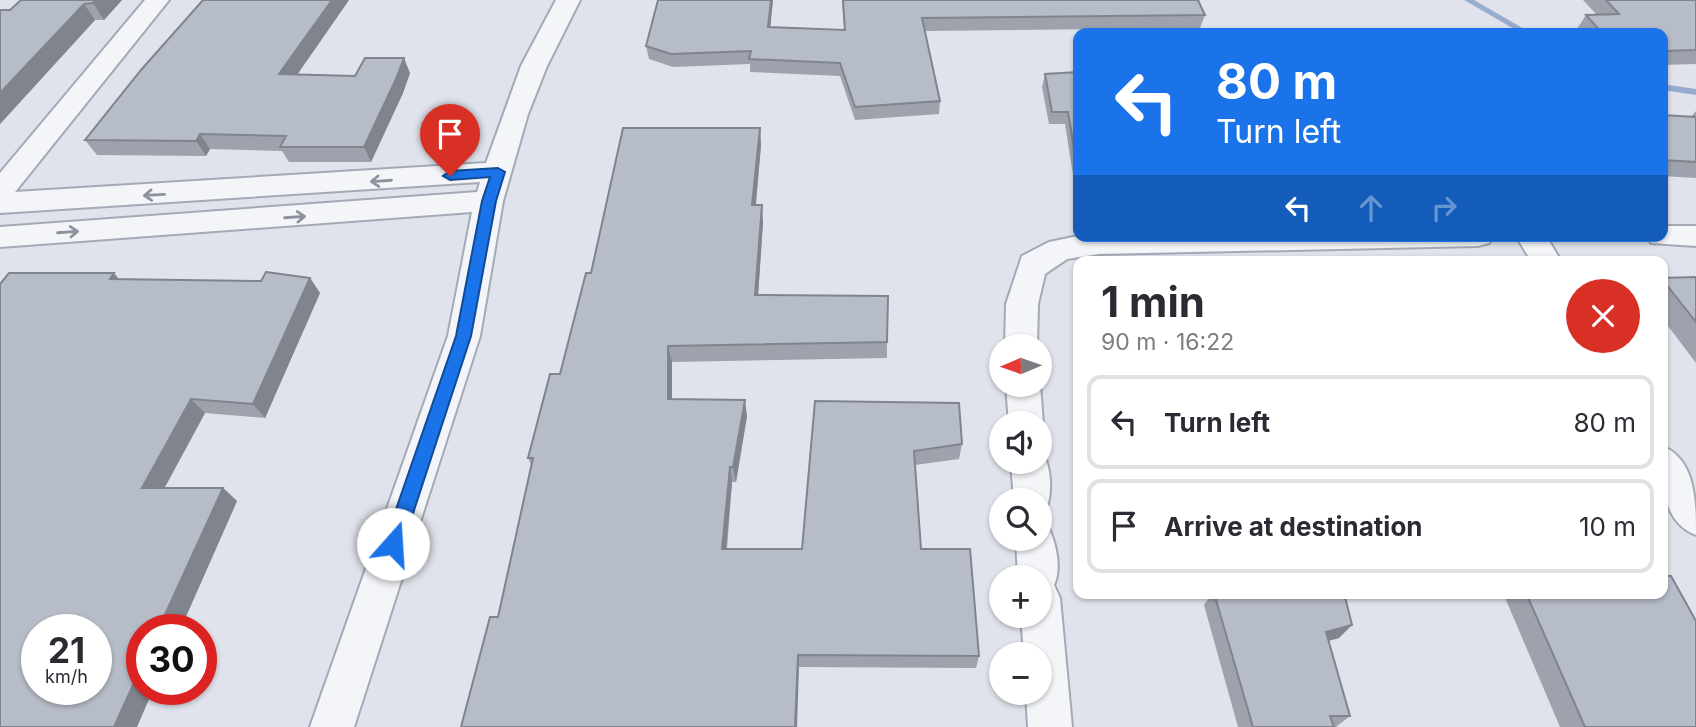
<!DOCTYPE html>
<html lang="en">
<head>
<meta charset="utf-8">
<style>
	:root { --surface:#fff; --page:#f2f2f3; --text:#2b2b33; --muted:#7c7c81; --line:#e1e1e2 }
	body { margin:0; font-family:Inter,sans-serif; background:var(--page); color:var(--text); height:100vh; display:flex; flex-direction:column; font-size:26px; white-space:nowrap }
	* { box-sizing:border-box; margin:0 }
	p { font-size:23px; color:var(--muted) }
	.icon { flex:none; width:38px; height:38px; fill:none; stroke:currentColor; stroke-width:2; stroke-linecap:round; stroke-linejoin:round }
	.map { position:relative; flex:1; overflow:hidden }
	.details { position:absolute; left:1073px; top:256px; width:595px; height:343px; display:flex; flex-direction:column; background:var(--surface); border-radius:14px; box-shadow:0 2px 5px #0004 }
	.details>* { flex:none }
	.banner { position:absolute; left:1073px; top:28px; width:595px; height:214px; border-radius:14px; box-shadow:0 2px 5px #0004; background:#1a73e8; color:#fff; overflow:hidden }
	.needle { width:46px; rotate:268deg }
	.controls { position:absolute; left:989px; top:334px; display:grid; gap:14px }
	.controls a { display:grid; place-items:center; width:63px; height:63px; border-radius:50%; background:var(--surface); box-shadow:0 2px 5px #0004; font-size:35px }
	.speed { position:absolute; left:21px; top:614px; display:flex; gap:14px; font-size:35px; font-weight:700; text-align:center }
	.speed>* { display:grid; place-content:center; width:91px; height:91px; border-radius:50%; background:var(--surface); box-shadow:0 2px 5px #0004; line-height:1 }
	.speed small { font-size:18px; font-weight:400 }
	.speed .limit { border:10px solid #d22; background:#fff; color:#111 }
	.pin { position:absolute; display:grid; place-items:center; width:60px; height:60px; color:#fff; margin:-72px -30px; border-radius:50% 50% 50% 0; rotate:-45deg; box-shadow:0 0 7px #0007 }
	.pin .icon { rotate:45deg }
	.me { position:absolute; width:77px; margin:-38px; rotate:19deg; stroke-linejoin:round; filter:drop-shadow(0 0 5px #0008) }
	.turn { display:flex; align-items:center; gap:24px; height:147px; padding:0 28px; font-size:32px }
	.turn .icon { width:91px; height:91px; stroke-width:2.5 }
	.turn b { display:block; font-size:49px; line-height:60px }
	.lanes { display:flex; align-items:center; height:66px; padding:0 28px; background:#0003; justify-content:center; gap:35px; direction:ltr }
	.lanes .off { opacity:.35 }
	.round { display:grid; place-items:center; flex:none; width:74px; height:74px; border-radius:37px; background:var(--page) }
	.headline { display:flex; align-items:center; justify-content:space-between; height:119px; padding:0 28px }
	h1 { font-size:42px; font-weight:700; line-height:52px }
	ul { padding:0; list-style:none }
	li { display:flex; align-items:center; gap:21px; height:94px; margin:0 14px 10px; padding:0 14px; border:4px solid var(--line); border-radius:14px }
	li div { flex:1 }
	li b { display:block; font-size:26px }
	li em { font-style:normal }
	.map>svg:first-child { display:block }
</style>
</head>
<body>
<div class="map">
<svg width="1696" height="727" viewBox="0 0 1696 727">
	<rect width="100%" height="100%" fill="#e0e3eb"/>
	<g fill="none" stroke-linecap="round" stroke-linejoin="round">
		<!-- stream -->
		<g fill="#97adcf" fill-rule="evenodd">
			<polygon points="1464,0 1474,0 1531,33 1521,33"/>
			<polygon points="1662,84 1696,89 1696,95 1662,90"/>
		</g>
		<defs>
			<g id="street">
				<polygon points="145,0 169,0 15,192 486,163 521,66 556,0 580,0 547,66 528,114 503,201 480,336 354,727 310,727 448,336 472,212 0,247 0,227 477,192 480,182 0,213 0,173"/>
				<polygon points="1662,226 1696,226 1696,246 1651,243 1647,236 1662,236"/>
				<polygon points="1078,236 1493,236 1489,243 1478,246 1099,254 1067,259 1045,274 1038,304 1037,346 1005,346 1006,304 1022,256 1049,242"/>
				<polygon points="1516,236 1546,236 1561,261 1531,261"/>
				<polygon points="1040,384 1043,424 1040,432 1040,424 1009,424 1006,385"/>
				<path d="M 1662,446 C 1696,459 1696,503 1696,535 C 1660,521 1662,478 1662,446 Z"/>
				<path d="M 1040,450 C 1052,464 1053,495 1045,511 L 1040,514 L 1040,500 L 1014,500 L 1011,462 L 1040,462 Z"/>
				<path d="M 1040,523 L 1048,527 C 1056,542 1062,569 1054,585 L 1060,598 L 1072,727 L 1028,727 L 1026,693 L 1040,693 L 1040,654 L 1024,654 L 1021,616 L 1040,616 L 1040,578 L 1018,578 L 1016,539 L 1040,539 Z"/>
			</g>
		</defs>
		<!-- street casing -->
		<use href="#street" stroke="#a5a9b6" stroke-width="4"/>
		<!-- street -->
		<use href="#street" fill="#f4f5f8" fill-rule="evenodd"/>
	</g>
	<!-- wall -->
	<g fill="#9da2ad">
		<polygon points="122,0 104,20 95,20 0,124 0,10 10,10"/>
		<polygon points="349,0 297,75 355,76 410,73 403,93 371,162 289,162 282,151 210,149 206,156 97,155 85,140"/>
		<polygon points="658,0 773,0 770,27 844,30 842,0 1198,0 1205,15 1200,28 925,31 940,101 939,114 855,120 840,76 750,72 750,64 673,67 649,59 646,46"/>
		<polygon points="1583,0 1696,0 1696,64 1662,65 1662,33 1580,33 1577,29 1586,15 1597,15"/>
		<polygon points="1078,72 1078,200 1077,200 1065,124 1049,124 1042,87 1045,74"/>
		<polygon points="1696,111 1696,178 1662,176 1662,115 1691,117"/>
		<polygon points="760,128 761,145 756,205 763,222 758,295 887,342 887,358 672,362 672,399 747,416 736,482 732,482 727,549 802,549 815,401 962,444 959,459 915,465 921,549 979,656 976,668 799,667 531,464 528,458 560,374 591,273"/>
		<polygon points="1696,277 1696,363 1662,318 1662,278"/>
		<polygon points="310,278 320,293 265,418 205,413 164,488 223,488 237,501 180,630 142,630 119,279 261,281"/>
		<polygon points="1212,593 1344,593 1339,638 1328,641 1350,716 1336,727 1238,727 1204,605"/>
		<polygon points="1503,593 1662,593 1696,727 1560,727"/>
	</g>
	<!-- shaded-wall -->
	<g fill="#80848d">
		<polygon points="96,0 122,0 104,20 93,3"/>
		<polygon points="332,0 349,0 287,89 279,74"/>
		<polygon points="771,0 773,0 769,40 768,27"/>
		<polygon points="84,4 95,20 0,124 0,93"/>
		<polygon points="404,58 410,73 403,93 371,162 364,147"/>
		<polygon points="760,128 761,145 754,222 752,205"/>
		<polygon points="200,134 210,149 206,156 196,141"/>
		<polygon points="762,205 763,222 757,312 755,295"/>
		<polygon points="114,273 127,289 110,279"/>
		<polygon points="310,278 320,293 265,418 253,404"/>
		<polygon points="668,346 672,362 672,414 668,399"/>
		<polygon points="191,399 205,413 157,502 142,488"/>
		<polygon points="745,400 747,416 736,482 733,467"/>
		<polygon points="730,467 732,482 725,562 722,549"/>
		<polygon points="223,488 237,501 180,630 158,630"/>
		<polygon points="1352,625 1339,638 1313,645 1326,632"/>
		<polygon points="798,655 799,667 797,727 795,727"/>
		<polygon points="142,665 142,690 153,690 137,727 114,727"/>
	</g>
	<!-- building -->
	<g fill="#b7bcc9" stroke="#80848d" stroke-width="2" fill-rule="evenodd">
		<polygon points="21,0 96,0 93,3 84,4 0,93 0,10 10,10"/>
		<polygon points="203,0 332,0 279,74 355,76 365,58 404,58 396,79 364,147 280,147 286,136 200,134 196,141 85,140 141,70"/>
		<polygon points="658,0 771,0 768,27 845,30 843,0 1198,0 1205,15 922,18 940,101 855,107 840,63 749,59 751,51 671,54 646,46"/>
		<polygon points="1606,0 1696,0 1696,50 1662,51 1662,33 1602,33 1586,15 1619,14"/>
		<polygon points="1078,72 1078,172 1068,112 1052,112 1045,74"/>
		<polygon points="1662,115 1696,117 1696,162 1662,160"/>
		<polygon points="623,128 760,128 752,205 762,205 755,295 888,296 887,342 668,346 668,399 745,400 733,467 730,467 722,549 802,549 815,401 959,403 962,444 914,451 921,549 970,549 979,656 798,655 795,727 461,727 490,617 498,617 533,458 528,458 550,374 560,374 586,273 591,273"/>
		<path d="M 266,272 L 310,278 L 253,404 L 191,399 L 142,488 L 223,488 L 158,630 L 142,630 L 142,665 L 114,727 L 0,727 L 0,284 L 9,273 L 114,273 L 110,279 L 261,281 ZM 37,630 L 96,630 L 96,690 L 37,690 Z"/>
		<polygon points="1696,277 1696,322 1662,279 1662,278"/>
		<polygon points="1662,576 1671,576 1696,621 1696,727 1585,727 1526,593 1662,593"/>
		<polygon points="1214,593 1344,593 1352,625 1326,632 1350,716 1330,716 1334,727 1253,727"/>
	</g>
	<!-- one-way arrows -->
	<defs><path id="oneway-shaft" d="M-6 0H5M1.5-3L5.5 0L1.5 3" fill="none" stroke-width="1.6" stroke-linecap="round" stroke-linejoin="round" transform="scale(1.75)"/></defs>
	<g stroke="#8e929e">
		<use href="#oneway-shaft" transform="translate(381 181) rotate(176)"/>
		<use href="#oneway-shaft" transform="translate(154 195) rotate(177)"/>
		<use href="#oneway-shaft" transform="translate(295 217) rotate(-4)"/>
		<use href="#oneway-shaft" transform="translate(68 232) rotate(-4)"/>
	</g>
	<!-- route -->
	<polygon fill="#1a73e8" stroke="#114b97" stroke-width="2" points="498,168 505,172 496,201 471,336 403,544 400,550 393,553 387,550 384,544 456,336 482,201 490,177 450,180 443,176 450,171"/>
</svg>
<div class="controls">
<a><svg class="needle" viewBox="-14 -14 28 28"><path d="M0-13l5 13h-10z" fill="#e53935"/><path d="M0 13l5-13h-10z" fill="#7c7c81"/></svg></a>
<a><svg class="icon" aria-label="sound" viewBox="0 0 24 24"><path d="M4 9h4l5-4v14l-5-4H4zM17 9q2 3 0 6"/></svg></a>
<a><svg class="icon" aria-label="search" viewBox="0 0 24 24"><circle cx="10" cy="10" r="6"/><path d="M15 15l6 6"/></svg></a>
<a>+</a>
<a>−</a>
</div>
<div class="speed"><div>21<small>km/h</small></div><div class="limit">30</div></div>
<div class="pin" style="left:450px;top:176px;background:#d93025"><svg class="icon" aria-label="arrive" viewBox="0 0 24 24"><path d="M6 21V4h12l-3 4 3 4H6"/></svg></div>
<svg class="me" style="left:393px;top:544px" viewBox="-20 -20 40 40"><circle r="19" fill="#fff"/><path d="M0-13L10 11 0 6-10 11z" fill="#1a73e8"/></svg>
<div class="banner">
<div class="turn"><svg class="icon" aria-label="left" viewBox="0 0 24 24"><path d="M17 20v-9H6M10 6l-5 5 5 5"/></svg><div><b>80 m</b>Turn left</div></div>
<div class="lanes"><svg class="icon" aria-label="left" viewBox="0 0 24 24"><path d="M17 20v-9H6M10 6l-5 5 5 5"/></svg><svg class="icon off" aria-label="ahead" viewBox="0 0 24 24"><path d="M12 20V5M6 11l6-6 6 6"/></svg><svg class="icon off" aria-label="right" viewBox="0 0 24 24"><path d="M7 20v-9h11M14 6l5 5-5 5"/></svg></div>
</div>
<section class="details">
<div class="headline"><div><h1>1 min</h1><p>90 m · 16:22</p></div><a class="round" style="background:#d93025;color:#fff"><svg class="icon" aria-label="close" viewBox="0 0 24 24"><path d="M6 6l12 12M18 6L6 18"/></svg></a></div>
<ul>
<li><svg class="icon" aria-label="left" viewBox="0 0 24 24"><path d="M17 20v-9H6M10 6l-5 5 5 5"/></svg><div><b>Turn left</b></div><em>80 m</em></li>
<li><svg class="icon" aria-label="arrive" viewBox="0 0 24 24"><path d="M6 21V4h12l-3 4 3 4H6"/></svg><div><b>Arrive at destination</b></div><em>10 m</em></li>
</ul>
</section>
</div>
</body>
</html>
